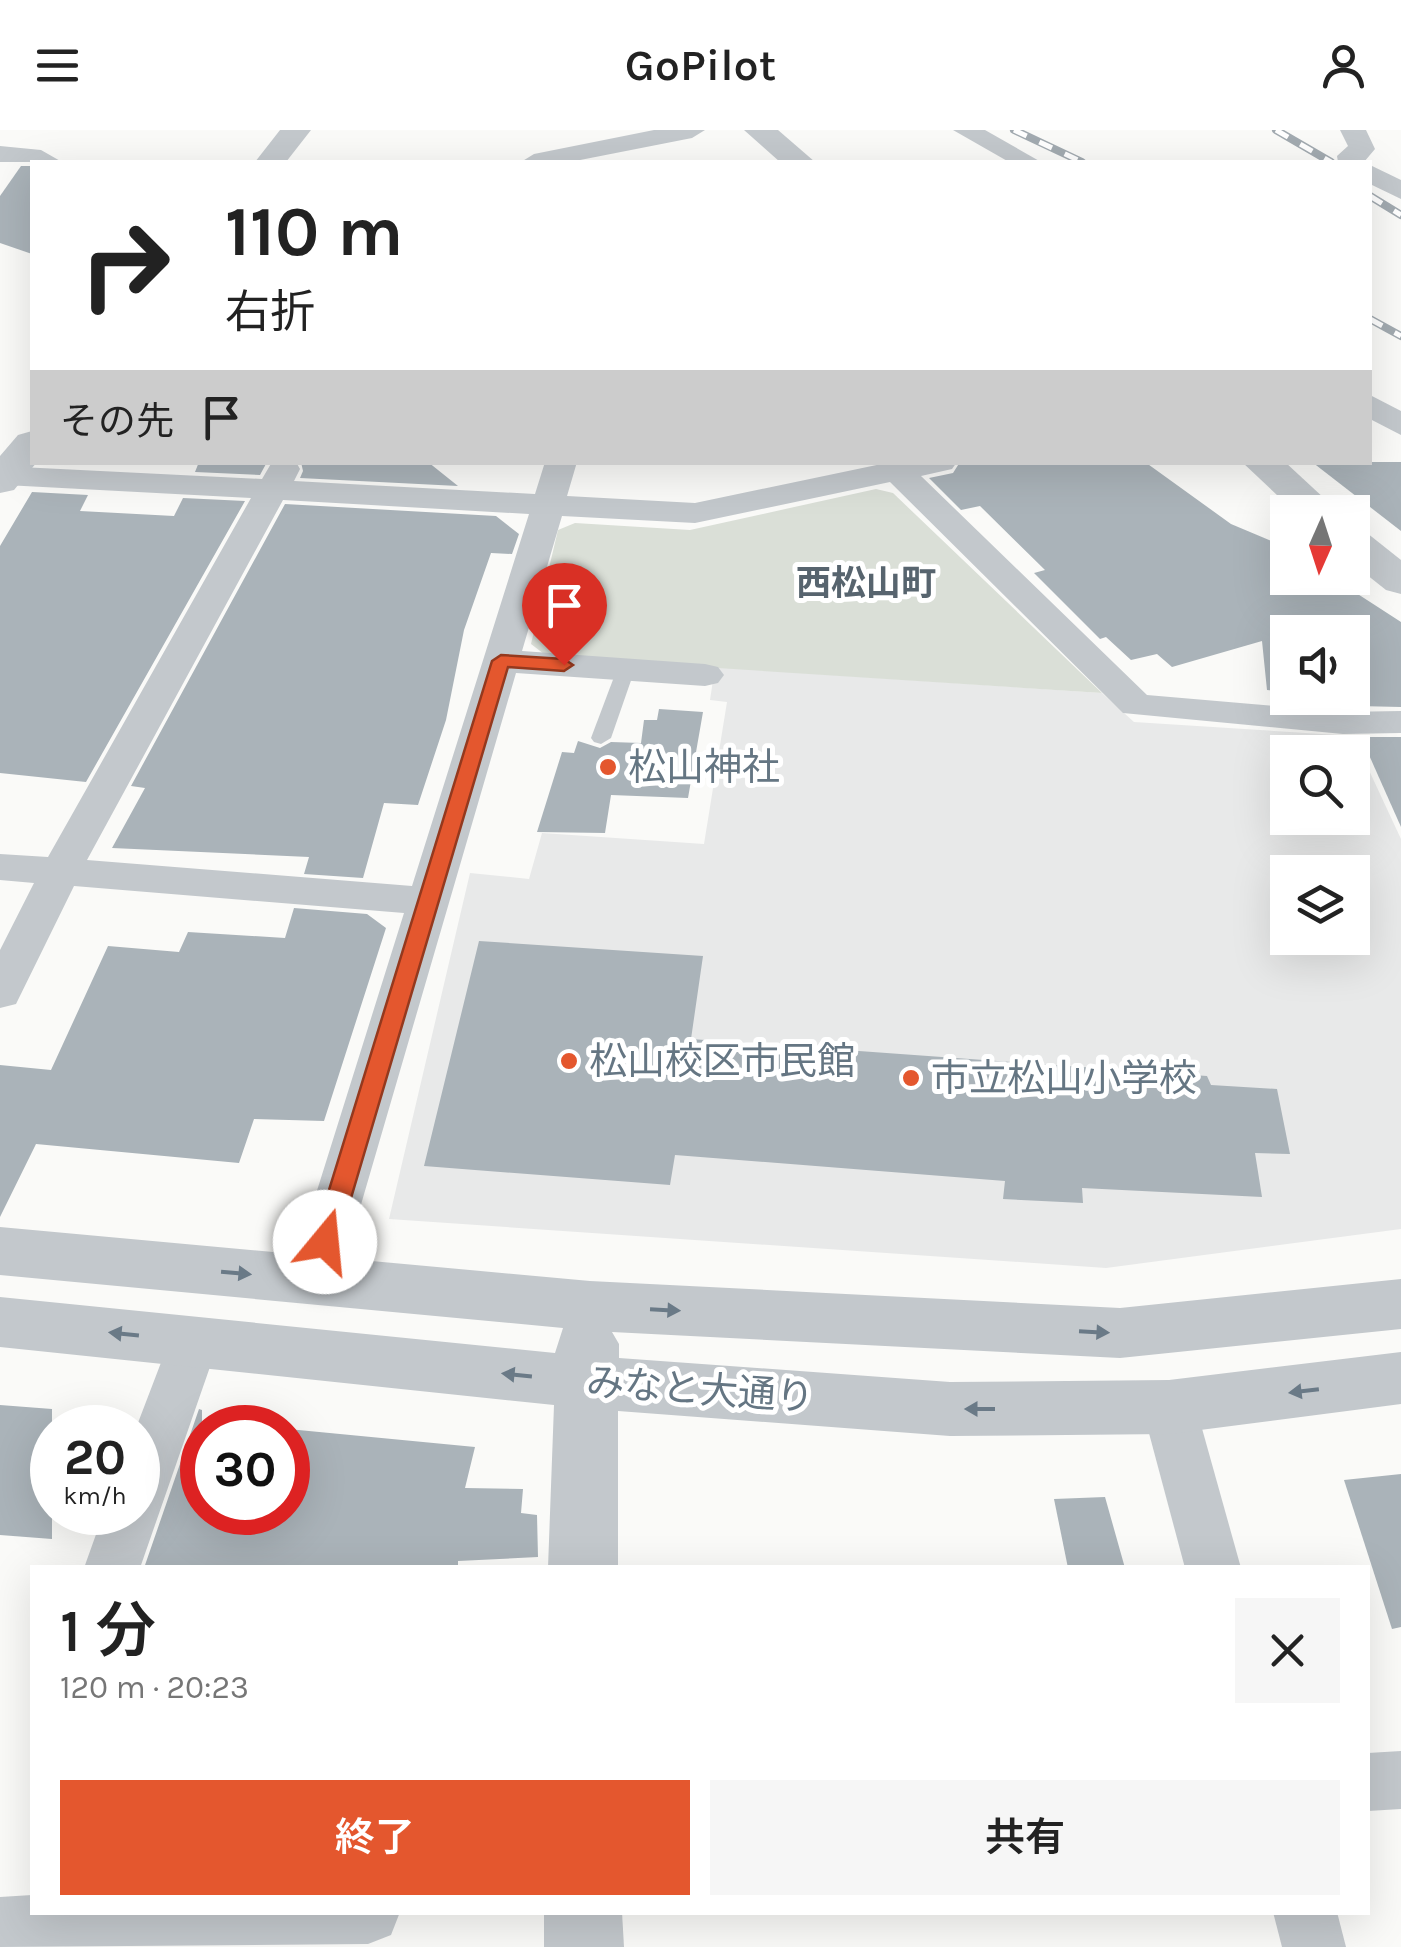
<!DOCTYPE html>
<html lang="ja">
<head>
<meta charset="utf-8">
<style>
	:root { --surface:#fff; --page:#f6f6f6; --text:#222; --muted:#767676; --accent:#e4572e }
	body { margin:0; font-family:Karla,"Noto Sans JP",sans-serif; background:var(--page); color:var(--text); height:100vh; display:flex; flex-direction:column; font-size:38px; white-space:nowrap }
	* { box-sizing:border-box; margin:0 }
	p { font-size:32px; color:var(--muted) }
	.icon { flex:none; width:55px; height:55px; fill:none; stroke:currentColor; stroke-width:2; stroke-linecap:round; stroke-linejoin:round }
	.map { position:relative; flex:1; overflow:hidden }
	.drawer { position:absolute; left:30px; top:1435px; width:1340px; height:350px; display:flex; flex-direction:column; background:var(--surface); border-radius:0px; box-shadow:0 10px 40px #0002 }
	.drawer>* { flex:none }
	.top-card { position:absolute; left:30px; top:30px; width:1342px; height:305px; border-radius:0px; box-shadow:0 10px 40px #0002; background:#fff; color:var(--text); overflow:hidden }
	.needle { width:65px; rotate:183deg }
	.buttons { position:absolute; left:1270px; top:365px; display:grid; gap:20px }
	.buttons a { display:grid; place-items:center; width:100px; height:100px; border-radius:0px; background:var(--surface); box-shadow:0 10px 40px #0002; font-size:50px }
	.speed { position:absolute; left:30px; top:1275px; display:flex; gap:20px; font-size:50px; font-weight:700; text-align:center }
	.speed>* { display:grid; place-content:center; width:130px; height:130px; border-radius:50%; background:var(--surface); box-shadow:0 10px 40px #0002; line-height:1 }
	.speed small { font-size:25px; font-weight:400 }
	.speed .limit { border:15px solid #d22; background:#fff; color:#111 }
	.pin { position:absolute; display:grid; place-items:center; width:85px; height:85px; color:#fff; margin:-102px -42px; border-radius:50% 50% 50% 0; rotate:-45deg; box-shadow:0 0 10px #0007 }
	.pin .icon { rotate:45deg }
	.me { position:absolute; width:110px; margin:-55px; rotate:17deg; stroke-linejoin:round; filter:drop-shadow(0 0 8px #0008) }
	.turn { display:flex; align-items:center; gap:35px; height:210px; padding:0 30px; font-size:45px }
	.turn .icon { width:130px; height:130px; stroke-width:2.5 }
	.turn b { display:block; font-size:70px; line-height:85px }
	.then { display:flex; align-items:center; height:95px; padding:0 30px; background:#0003; gap:20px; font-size:38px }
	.round { display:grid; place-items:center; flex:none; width:105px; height:105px; border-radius:0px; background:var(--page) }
	.summary { display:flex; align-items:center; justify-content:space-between; height:170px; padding:0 30px }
	h1 { font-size:60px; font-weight:600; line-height:75px }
	.primary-button { display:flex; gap:20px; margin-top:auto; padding:20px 30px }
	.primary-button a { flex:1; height:115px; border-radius:0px; background:var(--accent); color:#fff; font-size:40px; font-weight:600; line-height:115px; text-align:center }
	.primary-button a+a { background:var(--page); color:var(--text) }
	header { display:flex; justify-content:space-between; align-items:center; height:130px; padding:0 30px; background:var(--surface); font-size:45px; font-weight:600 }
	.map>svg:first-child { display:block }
</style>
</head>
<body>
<header><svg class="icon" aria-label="menu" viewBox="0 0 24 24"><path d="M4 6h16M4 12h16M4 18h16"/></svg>GoPilot<svg class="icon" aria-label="person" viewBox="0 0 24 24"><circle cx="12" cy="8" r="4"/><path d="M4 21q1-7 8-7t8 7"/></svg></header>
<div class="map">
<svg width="1401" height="1817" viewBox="0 0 1401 1817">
	<rect width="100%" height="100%" fill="#fafaf8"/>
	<!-- built -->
	<path fill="#e8e9e9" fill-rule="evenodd" d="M 715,537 L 1102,563 L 1134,592 L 1353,606 L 1401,709 L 1401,1099 L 1106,1138 L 389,1089 L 470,743 L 529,749 L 542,703 L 704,714 L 727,572 L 710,570 ZM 1288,622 L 1352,622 L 1352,688 L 1288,688 ZM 1288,742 L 1352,742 L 1352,808 L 1288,808 Z"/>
	<!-- green -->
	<polygon fill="#dadfd7" points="876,359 893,363 1102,563 548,527 531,514 558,400 575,393 690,400"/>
	<!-- building -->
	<g fill="#aab3b9">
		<polygon points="21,36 32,36 32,124 0,113 0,66"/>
		<polygon points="199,332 267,332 260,345 195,342"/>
		<polygon points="301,332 428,332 458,356 300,348 303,341"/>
		<polygon points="960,332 1145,332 1231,394 1288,418 1288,448 1333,448 1401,492 1401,577 1314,575 1312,568 1352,568 1352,502 1288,502 1288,562 1267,560 1262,511 1172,537 1157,524 1131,530 1106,507 1100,509 1034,443 1045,440 980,376 961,380 929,348 953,343"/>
		<polygon points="1312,332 1401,332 1401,401"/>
		<polygon points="32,362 88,365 80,381 174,386 183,368 245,371 86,652 0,643 0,416"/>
		<polygon points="285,374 496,386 519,404 512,424 491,423 464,500 446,590 418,675 384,673 363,748 304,744 309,727 112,718 145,658 131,656"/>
		<polygon points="659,579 703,582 688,668 611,665 605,703 537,702 562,622 574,623 578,611 600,618 611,612 641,613 644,590 657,590"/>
		<polygon points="1361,607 1401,607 1401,697"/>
		<polygon points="294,778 367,784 386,798 324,991 254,989 239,1033 36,1014 0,1087 0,935 51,940 108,816 179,822 188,802 285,808"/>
		<polygon points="479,811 703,826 691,909 1207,946 1211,955 1277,959 1290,1024 1255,1023 1262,1067 1082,1058 1083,1073 1003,1069 1005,1051 675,1025 670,1055 424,1036"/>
		<polygon points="0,1275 52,1279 52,1409 0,1405"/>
		<polygon points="199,1279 202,1280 202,1382 288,1382 288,1299 475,1317 465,1358 523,1359 521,1383 537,1385 538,1427 458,1431 458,1438 144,1438"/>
		<polygon points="1401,1344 1401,1497 1392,1499 1344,1350"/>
		<polygon points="1105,1367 1125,1438 1068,1438 1054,1369"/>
	</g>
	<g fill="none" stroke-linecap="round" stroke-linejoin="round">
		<!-- service -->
		<polygon fill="#c3c8cc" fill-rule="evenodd" points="626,533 635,539 611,608 601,614 594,612 591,608 617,539"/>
		<!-- minor -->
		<g fill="#c3c8cc" fill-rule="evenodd">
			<polygon points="654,0 705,0 692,8 570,32 521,32 534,24"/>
			<polygon points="953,0 985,0 1041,32 1009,32"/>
			<polygon points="1340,0 1366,0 1375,19 1364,32 1338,32 1337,26 1348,16"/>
			<polygon points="0,16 41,20 62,32 0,32"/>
			<polygon points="1370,35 1401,50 1401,69 1370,54"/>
			<polygon points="1370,265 1401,281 1401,305 1370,289"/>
			<path d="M 272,332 L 296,332 L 300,339 L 294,351 L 535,364 L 545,332 L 577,332 L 567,366 L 695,373 L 891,332 L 957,332 L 952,339 L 921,346 L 1147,565 L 1343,582 L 1401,581 L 1401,603 L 1343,604 L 1123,583 L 890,352 L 695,393 L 562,386 L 522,521 L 705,534 L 718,537 L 724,545 L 718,553 L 705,556 L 516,543 L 339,1150 L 332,1164 L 314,1170 L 296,1164 L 289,1150 L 404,783 L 74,756 L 16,874 L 0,878 L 0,820 L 34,753 L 0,750 L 0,724 L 48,727 L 251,368 L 5,355 L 0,354 L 0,336 L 262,349 ZM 283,370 L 529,384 L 412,756 L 87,730 Z"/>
			<polygon points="193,1190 211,1196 219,1211 140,1438 84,1438 104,1382 138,1382 136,1298 175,1196"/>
			<polygon points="1169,1255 1188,1261 1196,1277 1241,1438 1185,1438 1142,1277 1150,1261"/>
			<polygon points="1401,1621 1401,1679 1368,1681 1368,1623"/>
			<polygon points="32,1765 32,1782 400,1782 391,1805 368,1814 0,1817 0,1767"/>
			<polygon points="1273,1782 1337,1782 1346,1817 1282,1817"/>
		</g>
		<!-- tertiary -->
		<g fill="#c3c8cc" fill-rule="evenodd">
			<polygon points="280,0 311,0 286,32 255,32"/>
			<polygon points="744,0 778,0 815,32 780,32"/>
			<polygon points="32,301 32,332 37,332 14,360 0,363 0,326 18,305"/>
			<polygon points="1242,332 1285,332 1339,382 1295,382"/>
			<polygon points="1352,400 1367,403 1401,430 1401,464 1386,460 1352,433"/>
			<polygon points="0,1097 590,1151 1120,1178 1401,1149 1401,1199 1120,1228 612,1202 619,1214 619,1228 950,1252 1169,1250 1401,1222 1401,1274 1169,1304 950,1306 618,1281 618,1438 548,1438 554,1275 0,1217 0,1167 555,1223 563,1198 0,1145"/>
			<polygon points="544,1782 622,1782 624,1817 544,1817"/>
		</g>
		<defs>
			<g id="rail">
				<polyline points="1014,0 1082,32"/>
				<polyline points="1276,0 1331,32"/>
				<polyline points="1370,66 1401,85"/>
				<polyline points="1370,189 1401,206"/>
			</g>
		</defs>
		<!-- rail casing -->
		<use href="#rail" stroke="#a2aab0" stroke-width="8"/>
		<!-- rail -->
		<use href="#rail" stroke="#fff" stroke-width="5" stroke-dasharray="14" stroke-linecap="butt"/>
	</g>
	<!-- one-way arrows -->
	<defs><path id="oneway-solid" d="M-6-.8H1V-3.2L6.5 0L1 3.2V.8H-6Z" transform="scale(2.5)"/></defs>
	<g fill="#6a7a87">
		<use href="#oneway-solid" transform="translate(236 1143) rotate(5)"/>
		<use href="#oneway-solid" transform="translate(665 1180) rotate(3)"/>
		<use href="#oneway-solid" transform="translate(1094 1202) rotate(3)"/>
		<use href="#oneway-solid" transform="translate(124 1204) rotate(-174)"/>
		<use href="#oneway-solid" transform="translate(517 1245) rotate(-174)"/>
		<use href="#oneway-solid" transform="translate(1304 1261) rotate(173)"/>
		<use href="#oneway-solid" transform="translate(980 1279) rotate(180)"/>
	</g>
	<!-- route -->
	<polygon fill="#e4572e" stroke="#94391e" stroke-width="2.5" points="501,525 564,529 573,535 564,541 508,537 338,1112 334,1119 316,1119 313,1112 492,531"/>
	<!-- markers -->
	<g fill="#e4572e" stroke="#fff" stroke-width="4">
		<circle cx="608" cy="637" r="10"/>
		<circle cx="569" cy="931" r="10"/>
		<circle cx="911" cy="948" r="10"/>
	</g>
	<g text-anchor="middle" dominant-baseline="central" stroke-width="10" stroke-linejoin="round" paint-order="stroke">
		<!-- far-quarter labels -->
		<g font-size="35" font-weight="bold" fill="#57646e" stroke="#fff">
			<text x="866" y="453">西松山町</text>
		</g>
		<!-- poi labels -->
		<g font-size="38" fill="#657683" stroke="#fff" text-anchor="start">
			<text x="628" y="637">松山神社</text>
			<text x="589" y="931">松山校区市民館</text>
			<text x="931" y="948">市立松山小学校</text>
		</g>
		<!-- street labels -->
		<g font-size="38" fill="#657683" stroke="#fff">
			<text transform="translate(700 1260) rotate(4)">みなと大通り</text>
		</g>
	</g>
</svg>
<div class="buttons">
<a><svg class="needle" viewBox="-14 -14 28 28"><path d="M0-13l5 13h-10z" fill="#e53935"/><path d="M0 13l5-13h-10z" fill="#767676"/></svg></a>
<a><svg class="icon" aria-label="sound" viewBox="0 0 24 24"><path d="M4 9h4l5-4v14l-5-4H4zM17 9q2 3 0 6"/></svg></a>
<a><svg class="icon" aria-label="search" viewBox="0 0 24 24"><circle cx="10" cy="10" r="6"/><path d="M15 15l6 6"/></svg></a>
<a><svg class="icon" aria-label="layers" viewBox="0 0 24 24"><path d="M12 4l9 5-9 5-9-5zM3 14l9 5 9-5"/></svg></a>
</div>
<div class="speed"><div>20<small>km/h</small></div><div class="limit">30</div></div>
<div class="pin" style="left:564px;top:535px;background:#d93025"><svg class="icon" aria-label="arrive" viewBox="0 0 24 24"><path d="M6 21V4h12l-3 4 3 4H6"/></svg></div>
<svg class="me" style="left:325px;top:1112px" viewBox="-20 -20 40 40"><circle r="19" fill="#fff"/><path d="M0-13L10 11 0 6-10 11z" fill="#e4572e"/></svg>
<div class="top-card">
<div class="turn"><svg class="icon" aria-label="right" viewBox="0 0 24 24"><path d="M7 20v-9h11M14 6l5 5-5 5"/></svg><div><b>110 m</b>右折</div></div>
<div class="then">その先<svg class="icon" aria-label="arrive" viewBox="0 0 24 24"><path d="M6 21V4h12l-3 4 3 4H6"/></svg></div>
</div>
<section class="drawer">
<div class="summary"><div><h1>1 分</h1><p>120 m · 20:23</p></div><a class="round"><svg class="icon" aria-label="close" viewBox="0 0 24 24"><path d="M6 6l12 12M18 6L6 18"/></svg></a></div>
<div class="primary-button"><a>終了</a><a>共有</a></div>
</section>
</div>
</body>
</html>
